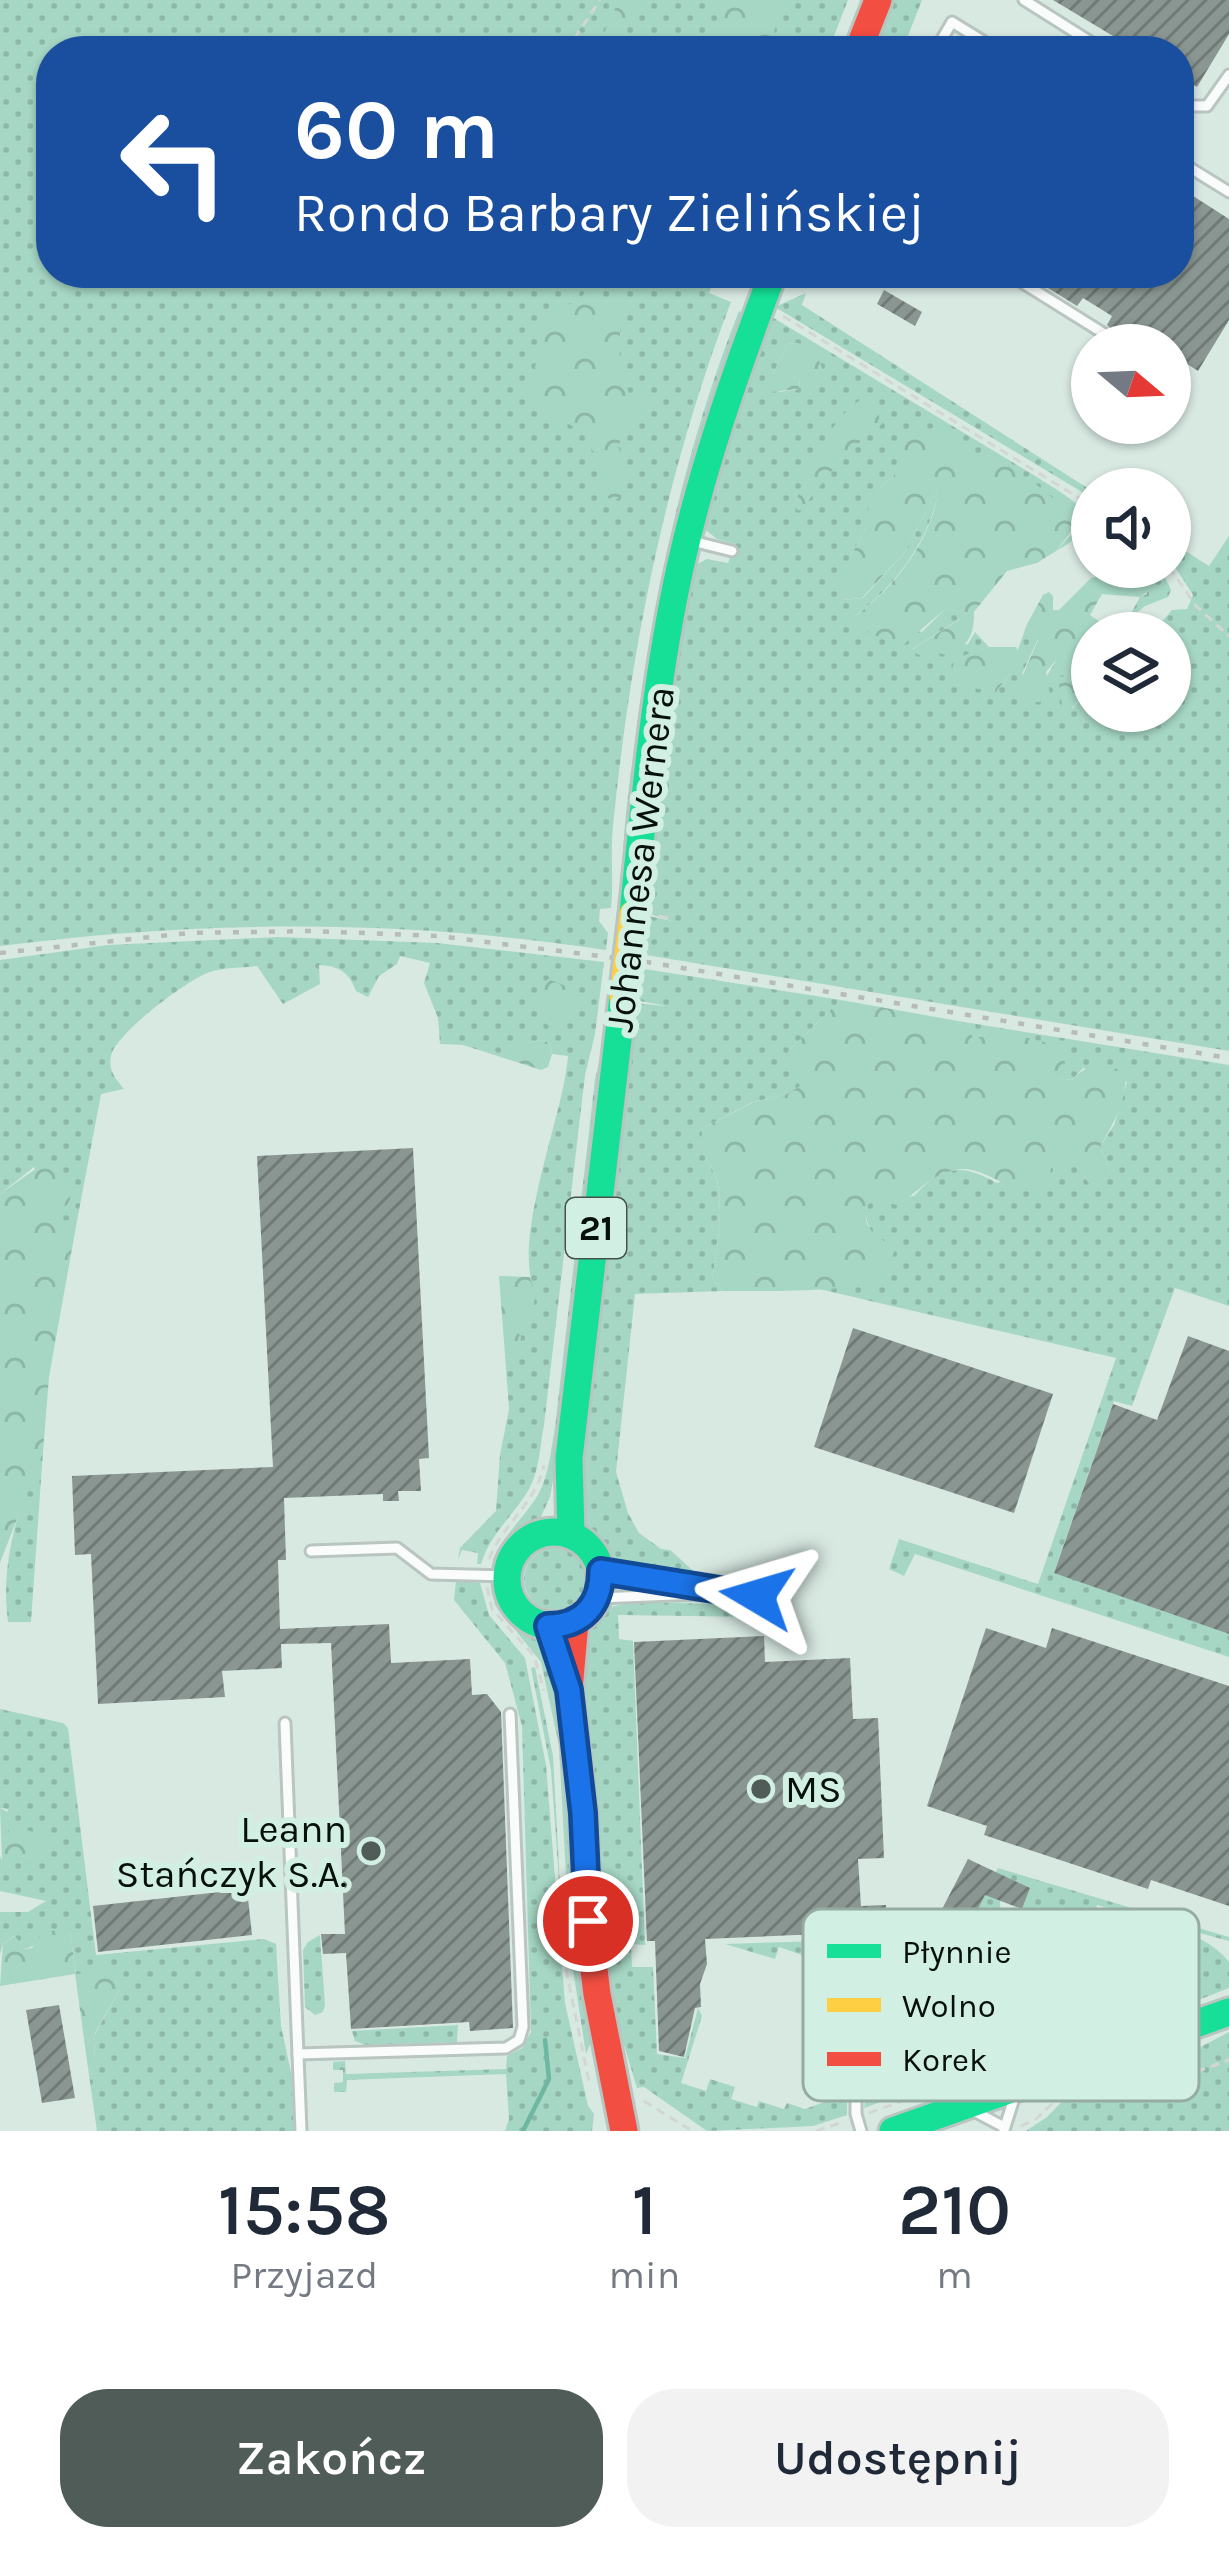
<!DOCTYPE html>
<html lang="pl">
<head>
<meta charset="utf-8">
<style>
	:root { --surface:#fff; --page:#f2f2f3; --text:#1f2937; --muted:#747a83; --accent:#505c57 }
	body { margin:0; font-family:Karla,sans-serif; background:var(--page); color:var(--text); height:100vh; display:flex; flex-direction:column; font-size:45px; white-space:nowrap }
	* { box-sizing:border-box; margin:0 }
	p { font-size:39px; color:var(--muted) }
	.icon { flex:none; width:66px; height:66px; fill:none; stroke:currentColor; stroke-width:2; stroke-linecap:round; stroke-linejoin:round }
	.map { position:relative; height:2131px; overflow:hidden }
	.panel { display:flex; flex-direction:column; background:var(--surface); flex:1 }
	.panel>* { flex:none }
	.guide { position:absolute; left:36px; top:36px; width:1158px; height:252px; border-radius:48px; box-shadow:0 3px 9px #0004; background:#1a4fa0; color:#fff; overflow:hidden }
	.needle { width:78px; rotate:109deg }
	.controls { position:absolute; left:1071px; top:324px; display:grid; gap:24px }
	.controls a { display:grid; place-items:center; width:120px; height:120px; border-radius:50%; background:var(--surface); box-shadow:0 3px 9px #0004; font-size:60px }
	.pin { position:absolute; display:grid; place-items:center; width:102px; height:102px; color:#fff; margin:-51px; border:6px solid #fff; border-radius:50%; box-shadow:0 3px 12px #0007 }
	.me { position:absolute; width:132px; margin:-66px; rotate:277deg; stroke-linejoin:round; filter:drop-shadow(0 0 9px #0008) }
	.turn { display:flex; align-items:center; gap:42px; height:252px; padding:0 60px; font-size:54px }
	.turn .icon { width:156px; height:156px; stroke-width:2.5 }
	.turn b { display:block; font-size:84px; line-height:102px }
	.eta { display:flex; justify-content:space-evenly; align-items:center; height:204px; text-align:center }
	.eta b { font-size:72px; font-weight:600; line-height:84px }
	.button { display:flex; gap:24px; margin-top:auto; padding:24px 60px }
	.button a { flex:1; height:138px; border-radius:48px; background:var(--accent); color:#fff; font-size:48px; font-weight:600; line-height:138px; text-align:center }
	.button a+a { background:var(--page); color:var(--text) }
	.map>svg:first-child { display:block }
</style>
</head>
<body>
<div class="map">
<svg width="1229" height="2131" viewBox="0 0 1229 2131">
	<defs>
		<pattern id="grass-dots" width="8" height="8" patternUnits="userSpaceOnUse" patternTransform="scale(3)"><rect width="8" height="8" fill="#a6d7c5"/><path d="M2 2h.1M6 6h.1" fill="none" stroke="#8db8a8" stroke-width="1.8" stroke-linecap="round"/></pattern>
		<pattern id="forest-crowns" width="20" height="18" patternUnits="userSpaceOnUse" patternTransform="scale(3)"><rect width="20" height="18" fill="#a6d7c5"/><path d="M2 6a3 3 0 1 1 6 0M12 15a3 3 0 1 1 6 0" fill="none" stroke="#8db8a8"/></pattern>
		<pattern id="building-hatch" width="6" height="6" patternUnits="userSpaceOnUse" patternTransform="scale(3)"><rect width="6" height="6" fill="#8a9692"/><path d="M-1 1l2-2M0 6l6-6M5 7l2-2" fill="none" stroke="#6f7976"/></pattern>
	</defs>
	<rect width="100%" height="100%" fill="#d8e9e2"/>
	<!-- grass -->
	<g fill="url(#grass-dots)" fill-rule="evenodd">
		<path d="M 0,0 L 848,0 L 828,51 L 51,51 L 51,273 L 742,273 L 738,284 L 716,276 L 709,293 L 731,302 C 666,472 631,646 613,826 C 610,854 614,881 611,908 L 600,909 L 599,921 L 608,933 L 606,950 C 403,919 203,920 0,946 Z"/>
		<polygon points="888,0 922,0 902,51 869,51"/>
		<polygon points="806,293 802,305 1092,491 1092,498 775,307"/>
		<path d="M 739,311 L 742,313 L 623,887 C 621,838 629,789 635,740 C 654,593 684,450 739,311 Z"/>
		<path d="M 772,317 L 1037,477 C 1075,502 1115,519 1056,551 L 1076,529 L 948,469 L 896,466 L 894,476 L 881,487 L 868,510 L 867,526 L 851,555 L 842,600 L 863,598 L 905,552 L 939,486 C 933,536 894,589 853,617 L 922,632 L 945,609 L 958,610 L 961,618 L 911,650 L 968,644 L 975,632 L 989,647 L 980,650 L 957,685 L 997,691 L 1009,675 L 1027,624 L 1038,639 L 1022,674 L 1045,679 L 1058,657 L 1071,665 L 1065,676 L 1072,709 L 1092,685 L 1092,711 L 1170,711 L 1170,633 L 1152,633 L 1172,610 L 1187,609 L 1193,595 L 1170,559 L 1170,541 L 1209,566 L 1229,536 L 1229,1051 L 640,954 L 644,915 L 672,921 L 644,912 L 672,678 L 695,565 L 707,559 L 728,563 L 735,544 L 717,539 L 703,528 L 720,448 ZM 797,343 L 811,393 L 805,378 L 800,378 L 799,389 L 779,392 L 773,374 L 787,344 Z"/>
		<polygon points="1129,567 1160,567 1171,590 1168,597 1145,606 1127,621 1140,597 1147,594 1147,582"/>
		<path d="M 278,937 L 437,943 L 604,962 L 595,1034 L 585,1075 L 544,1425 C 540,1446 539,1473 528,1491 C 512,1517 490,1534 481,1564 L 477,1564 L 478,1553 L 462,1550 L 458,1560 L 460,1548 L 496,1511 L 500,1455 L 509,1409 L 505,1355 L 519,1348 L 512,1323 L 535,1292 C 511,1238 564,1115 568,1056 L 552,1054 L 549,1043 L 542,1040 L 503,1048 L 504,1058 L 463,1045 L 440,1044 L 438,1018 L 424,983 L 430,963 L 400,956 L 397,964 L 379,976 L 368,997 L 356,991 C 349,972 339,966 319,965 L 320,984 L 283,1004 L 257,966 C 243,968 224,967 210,972 C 188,979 115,1034 111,1056 C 108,1071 116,1079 124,1089 L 101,1094 L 77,1221 L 58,1221 L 34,1167 L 0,1194 L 0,960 L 108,945 Z"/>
		<path d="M 638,968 L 841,1000 L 788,1051 L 789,1065 L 801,1086 L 787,1094 L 753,1102 L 703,1128 C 697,1152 717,1168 719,1192 C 722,1220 717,1251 712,1279 L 723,1291 L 635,1294 L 616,1472 L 628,1513 L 639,1533 L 661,1549 L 670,1550 L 698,1575 L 758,1587 L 630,1570 L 611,1561 L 583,1524 L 584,1420 L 634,1003 L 667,1006 L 635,1000 Z"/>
		<path d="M 958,1021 L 1229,1065 L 1229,1306 L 1175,1288 L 1132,1406 L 1114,1401 L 1054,1572 L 1229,1634 L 1229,1657 L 915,1554 L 904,1576 L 889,1569 L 899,1539 L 1038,1584 L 1116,1358 L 819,1289 L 875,1281 C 875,1267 876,1251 873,1238 C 868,1221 861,1216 871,1199 L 914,1196 C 942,1165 962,1163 997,1183 L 1072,1159 L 1089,1183 L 1111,1172 L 1100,1147 L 1114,1125 L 1127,1082 L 1083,1068 L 1072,1080 L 1058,1078 L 1065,1059 L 986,1037 L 972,1037 Z"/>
		<path d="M 605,1041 L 564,1421 L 550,1497 L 538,1523 L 493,1561 C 502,1536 524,1518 538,1495 C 549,1475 551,1449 555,1427 L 595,1079 Z"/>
		<path d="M 43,1452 L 31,1622 L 8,1622 C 0,1562 18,1506 43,1452 Z"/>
		<circle cx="555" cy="1579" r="31"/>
		<polygon points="456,1581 480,1583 489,1615 525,1658 546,1765 565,2003 588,2106 594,2114 592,2131 505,2131 509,2119 506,2074 347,2080 346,2092 334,2092 334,2083 343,2082 343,2070 333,2070 333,2062 345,2061 346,2074 506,2069 507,2056 522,2048 531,2032 522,1726 505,1663 454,1600"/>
		<polygon points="491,1586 512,1616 536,1635 550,1660 564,1731 583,1954 575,1960 591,2042 586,2054 570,1950 559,1746 541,1662 495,1605"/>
		<polygon points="634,1602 757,1605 762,1609 756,1617 618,1615 619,1639 633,1641 645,1945 631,1944 632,1967 653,1967 657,2054 685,2058 698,2008 702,2016 681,2083 706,2091 710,2079 735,2087 731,2099 757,2107 759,2101 784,2109 787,2103 805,2109 847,2094 847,2115 813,2126 707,2131 644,2087 637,2088 608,1992 583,1712 586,1629 610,1607"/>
		<polygon points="535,1667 553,1756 562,1921 551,1770 531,1668"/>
		<polygon points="0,1709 63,1723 68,1728 96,1955 264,1939 276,1944 281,2026 292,2077 294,2131 97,2131 88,2068 94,2062 95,2034 121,1987 76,1974 70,1932 25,1949 14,1936 3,1944 0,1954 0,1912 28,1912 46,1901 0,1891 0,1856 2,1860 24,1856 31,1859 59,1840 5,1838 2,1835 8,1809 0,1808"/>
		<polygon points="998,1868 1229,1937 1229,1941 1097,1905 1096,1910 1025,1911 1022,1909 1029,1889 1009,1881 1000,1902 1002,1933 997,1936 978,1929 961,1965 983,1976 1003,2058 864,2108 869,2077 878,2074 902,1993 930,2002"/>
		<path d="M 1096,1915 C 1137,1921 1202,1926 1229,1962 L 1229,1988 L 1043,2061 L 1011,2056 L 1002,2030 L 994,1985 L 998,1985 L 1007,2011 L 1017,2008 L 1020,2014 L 1031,2010 L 1030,2004 L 1058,1997 L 1060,2002 L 1066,2000 L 1042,1920 L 1030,1919 Z"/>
		<polygon points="320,1935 325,2005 323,2012 315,2015 305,2007 303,1950 308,1942"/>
		<polygon points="823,1941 819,1953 808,1949 805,1956 779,1947 775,1959 725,1944"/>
		<polygon points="458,2025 457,2042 366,2045 355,2041 352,2031"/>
		<polygon points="1229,2032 1229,2131 1026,2131 1047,2117 1078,2085 1191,2052"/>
	</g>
	<!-- forest -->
	<g fill="url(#forest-crowns)">
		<polygon points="619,0 638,0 617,51 596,51"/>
		<polygon points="719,0 789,0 777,15 771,51 721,51 716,10"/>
		<path d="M 587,289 L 624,305 C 622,328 613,354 627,373 L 623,382 L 630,394 L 639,389 L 650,402 L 625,428 L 618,447 L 628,466 L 624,495 L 611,502 L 602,488 L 600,463 L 580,429 L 542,413 L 525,381 L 541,357 L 542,320 L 567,303 L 576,305 Z"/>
		<path d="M 797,343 L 807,345 C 824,366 829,372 811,393 L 804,378 L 800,378 L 799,389 L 771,392 L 773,374 L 787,344 Z"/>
		<path d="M 864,398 L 872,399 L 882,424 L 845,454 L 801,510 L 797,510 C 794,482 838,409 864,398 Z"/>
		<path d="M 944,429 L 956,436 L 962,447 L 951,466 C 959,460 966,452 976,453 C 1005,455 1057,502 1080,520 L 1056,551 L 1037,563 L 1007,571 L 974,612 C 974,635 970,642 951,656 L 930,651 L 922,656 L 910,651 L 960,619 L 958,611 L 945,609 L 901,647 L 870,633 L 853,617 C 892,592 935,536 938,488 L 905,552 L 862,598 L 842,600 L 839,577 L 867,526 L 867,511 L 881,487 L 894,476 C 900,445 904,425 944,429 Z"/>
		<polygon points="1129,567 1152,589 1140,597 1102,594 1090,615 1103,624 1099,633 1092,633 1092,643 1071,680 1086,692 1071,709 1062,705 1058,677 1065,676 1070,666 1061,664 1058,658 1046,672 1051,701 1022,703 1019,684 1038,640 1027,624 1043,595 1049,592 1053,596 1053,610 1059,610 1091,578"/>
		<path d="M 989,647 L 1016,647 L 1019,653 L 1009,675 L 996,692 L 957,685 C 941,657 969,654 989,647 Z"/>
		<polygon points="548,979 576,990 576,1003 569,1008 563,1025 553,1028 541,1021 544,1005 538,989"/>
		<path d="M 841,1000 L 958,1021 L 973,1037 L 986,1037 L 1000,1030 L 1062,1047 L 1065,1059 L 1059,1078 L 1072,1080 C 1090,1061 1101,1065 1125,1071 C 1129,1096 1113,1125 1100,1147 L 1111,1172 L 1104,1185 L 1089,1183 L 1072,1160 L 1051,1168 L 1048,1182 C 1002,1200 989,1163 955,1170 C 931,1174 918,1193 897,1205 L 871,1199 C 857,1224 873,1236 895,1247 C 892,1260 889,1273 876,1280 C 853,1293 754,1291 723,1291 L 712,1279 C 717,1251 722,1220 719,1191 C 717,1167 696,1152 703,1128 L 754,1102 L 787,1094 L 800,1086 L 788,1065 L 788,1051 Z"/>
		<polygon points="542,1040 549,1043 552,1054 548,1067 541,1070 504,1058 502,1048 509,1042 516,1045"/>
		<polygon points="47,1161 73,1185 69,1203 56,1215 58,1220 77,1221 49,1377 43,1452 0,1563 0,1194"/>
		<polygon points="499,1276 530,1277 535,1292 533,1312 512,1323 521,1337 519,1349 505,1355"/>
		<polygon points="0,1808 15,1816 5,1838 20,1828 59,1840 60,1844 31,1859 23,1856 10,1862 2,1860"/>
		<polygon points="56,1930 70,1932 76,1974 124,1969 121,1987 95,2033 94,2063 88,2068 75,1974 0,1986 3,1944 15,1936 25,1949 32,1948 42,1934"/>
	</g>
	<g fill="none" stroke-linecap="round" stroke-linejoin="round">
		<!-- stream -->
		<polyline stroke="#6eb7a0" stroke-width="4.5" points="523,2131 549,2079 545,2040"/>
	</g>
	<!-- building -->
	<g fill="url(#building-hatch)">
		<polygon points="1053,0 1229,0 1229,34 1197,87 1179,76 1179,51 1138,51"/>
		<polygon points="1179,187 1229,219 1229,320 1198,371 1170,353 1170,345 1128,345 1107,325 1112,316 1083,298 1077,306 1024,273 1179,273"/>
		<polygon points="884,290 922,312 915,326 877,304"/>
		<polygon points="413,1148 429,1458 419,1459 421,1491 398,1491 399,1501 383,1501 383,1494 284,1498 286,1560 278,1560 280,1629 389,1624 391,1663 470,1659 472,1695 487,1694 501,1712 513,2028 470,2031 469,2022 351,2029 346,1953 323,1954 321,1934 345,1934 331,1643 281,1644 282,1668 222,1671 225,1697 98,1704 91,1554 75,1555 72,1476 273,1467 257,1156"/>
		<polygon points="853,1328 1053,1394 1014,1513 814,1447"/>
		<polygon points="1188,1336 1229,1351 1229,1634 1054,1573 1113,1404 1157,1420"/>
		<polygon points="986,1628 1046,1648 1052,1628 1229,1686 1229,1906 1151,1880 1148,1889 984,1835 987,1826 927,1806"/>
		<polygon points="764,1636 765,1662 850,1658 853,1719 878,1718 884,1858 858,1859 861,1906 886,1905 887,1931 705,1939 707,1964 700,1984 701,2007 695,2008 684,2057 659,2051 655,1941 647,1941 634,1642"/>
		<polygon points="968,1859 1030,1888 1022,1909 985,1895 970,1924 993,1935 976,1971 925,1942"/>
		<polygon points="247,1889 252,1935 98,1952 93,1906"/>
		<polygon points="59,2005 75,2098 42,2103 26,2010"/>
	</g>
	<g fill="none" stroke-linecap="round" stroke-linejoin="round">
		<defs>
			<g id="lane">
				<polyline points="1024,0 1105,51"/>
				<polyline points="935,51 952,22 999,51"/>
				<polyline points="1179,98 1192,106 1207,106 1229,75"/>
				<polyline points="1179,161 1229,192"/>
				<polyline points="1007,273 1111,338"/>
				<polyline points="692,541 732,551"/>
				<polyline points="311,1551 397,1548 431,1574 507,1576"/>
				<polyline points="601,1571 757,1596"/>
				<polyline points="598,1598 700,1594"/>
				<polyline points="285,1723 301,2131"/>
				<polyline points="298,2054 506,2048 519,2040 523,2027 510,1714"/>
				<polyline points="856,2091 856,2114 861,2131"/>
				<polyline points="972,2110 1004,2127"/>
				<polyline points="1004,2130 1015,2095"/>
			</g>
			<g id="fast">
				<path d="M 633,914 C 644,805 654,695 676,587 C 698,480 734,376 773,273"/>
				<circle cx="554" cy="1579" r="47"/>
				<polyline points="571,1535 569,1458 623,997"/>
				<polyline points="893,2131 1229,2012"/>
			</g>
			<g id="jam">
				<polyline points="858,51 878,0"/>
				<polyline points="575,1622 569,1690 583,1813 588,1921 597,1994 624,2131"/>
			</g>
		</defs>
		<!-- lane casing -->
		<use href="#lane" stroke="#b8c5c0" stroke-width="15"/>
		<!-- fast casing -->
		<use href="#fast" stroke="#b8c5c0" stroke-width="33"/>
		<!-- jam casing -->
		<use href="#jam" stroke="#b8c5c0" stroke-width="33"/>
		<!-- path -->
		<g stroke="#d2d7d5" stroke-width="3" stroke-dasharray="9 6" stroke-linecap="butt">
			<polyline points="566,51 600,0"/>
			<polyline points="694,273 712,282"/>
			<polyline points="783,316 1092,506"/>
			<polyline points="1169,567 1196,606 1229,636"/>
			<polyline points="659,916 672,919"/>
			<path d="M 489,1559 C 503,1524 536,1503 544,1465"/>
			<polyline points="487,1587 492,1609 534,1656 544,1691"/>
			<polyline points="564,1939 566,1969 589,2082"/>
			<polyline points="1096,2085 1136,2093 1229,2060"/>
			<polyline points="644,2101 692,2131"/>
			<polyline points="869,2113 944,2086"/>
			<polyline points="1021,2126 1036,2119 1056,2100"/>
			<polyline points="816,2131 843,2122"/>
		</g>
		<!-- lane -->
		<use href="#lane" stroke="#f9fcfb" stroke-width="9"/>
		<!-- fast -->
		<use href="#fast" stroke="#16e098" stroke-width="27"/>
		<!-- jam -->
		<use href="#jam" stroke="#f24e42" stroke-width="27"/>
		<!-- rail -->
		<polyline stroke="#b7bbb9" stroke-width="4.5" stroke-dasharray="6 12" stroke-linecap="butt" points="0,953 189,933 312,931 438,936 640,961 1229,1058"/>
		<defs>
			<polyline id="slow-bridge" points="623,997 633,914"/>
		</defs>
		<!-- slow-bridge casing -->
		<use href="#slow-bridge" stroke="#b8c5c0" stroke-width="33" stroke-linecap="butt"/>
		<!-- slow-bridge -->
		<use href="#slow-bridge" stroke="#ffcf43" stroke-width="27"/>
	</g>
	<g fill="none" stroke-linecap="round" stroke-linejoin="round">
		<defs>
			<path id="route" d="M 588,1921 L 583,1813 L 569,1690 L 548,1626 C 582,1626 601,1605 601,1571 L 757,1596"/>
		</defs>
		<!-- route casing -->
		<use href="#route" stroke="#114b97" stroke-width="30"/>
		<!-- route -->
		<use href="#route" stroke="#1a73e8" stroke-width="21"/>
	</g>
	<!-- markers -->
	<g fill="#505c57" stroke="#d2efe3" stroke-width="4.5">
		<circle cx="761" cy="1789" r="12"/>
		<circle cx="371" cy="1851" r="12"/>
	</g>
	<g text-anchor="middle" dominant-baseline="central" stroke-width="12" stroke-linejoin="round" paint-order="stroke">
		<!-- shield labels -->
		<rect fill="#d2efe3" stroke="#43534c" stroke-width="3" x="566" y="1198" width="60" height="60" rx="9"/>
		<g font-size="36" font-weight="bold" fill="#06100c">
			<text x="596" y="1228">21</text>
		</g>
		<!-- street labels -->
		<g font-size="39" fill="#06100c" stroke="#d2efe3">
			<text transform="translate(640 859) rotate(-83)">Johannesa Wernera</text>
		</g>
		<!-- poi labels -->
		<g font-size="39" fill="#06100c" stroke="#d2efe3" text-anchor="start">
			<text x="785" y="1789">MS</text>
			<text x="347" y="1829" text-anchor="end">Leann<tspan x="347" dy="45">Stańczyk S.A.</tspan></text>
		</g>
	</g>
	<!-- legend -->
	<rect x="803" y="1909" width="396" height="192" rx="18" fill="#d2efe3" stroke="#95aca2" stroke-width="3"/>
	<rect x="827" y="1944" width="54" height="14" fill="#16e098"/>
	<rect x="827" y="1998" width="54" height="14" fill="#ffcf43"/>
	<rect x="827" y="2052" width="54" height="14" fill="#f24e42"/>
	<g font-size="33" fill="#06100c">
		<text x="902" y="1963">Płynnie</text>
		<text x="902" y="2017">Wolno</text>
		<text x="902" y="2071">Korek</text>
	</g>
</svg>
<div class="controls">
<a><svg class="needle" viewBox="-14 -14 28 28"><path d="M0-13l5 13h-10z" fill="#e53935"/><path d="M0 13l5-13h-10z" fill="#747a83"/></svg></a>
<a><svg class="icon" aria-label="sound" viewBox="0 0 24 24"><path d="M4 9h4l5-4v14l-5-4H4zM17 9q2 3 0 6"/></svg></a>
<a><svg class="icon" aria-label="layers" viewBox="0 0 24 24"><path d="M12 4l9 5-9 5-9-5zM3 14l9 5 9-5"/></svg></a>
</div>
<div class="pin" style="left:588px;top:1921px;background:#d93025"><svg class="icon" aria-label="arrive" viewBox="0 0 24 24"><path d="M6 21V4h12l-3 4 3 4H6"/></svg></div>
<svg class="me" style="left:757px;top:1596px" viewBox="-20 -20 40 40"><path d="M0-17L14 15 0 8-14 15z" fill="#1a73e8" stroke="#fff" stroke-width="4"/></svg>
<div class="guide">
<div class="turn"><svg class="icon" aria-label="left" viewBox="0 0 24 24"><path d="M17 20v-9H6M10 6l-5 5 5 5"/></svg><div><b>60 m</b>Rondo Barbary Zielińskiej</div></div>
</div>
</div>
<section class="panel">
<div class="eta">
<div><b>15:58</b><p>Przyjazd</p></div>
<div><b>1</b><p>min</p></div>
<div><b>210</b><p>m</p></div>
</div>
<div class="button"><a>Zakończ</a><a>Udostępnij</a></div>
</section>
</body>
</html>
